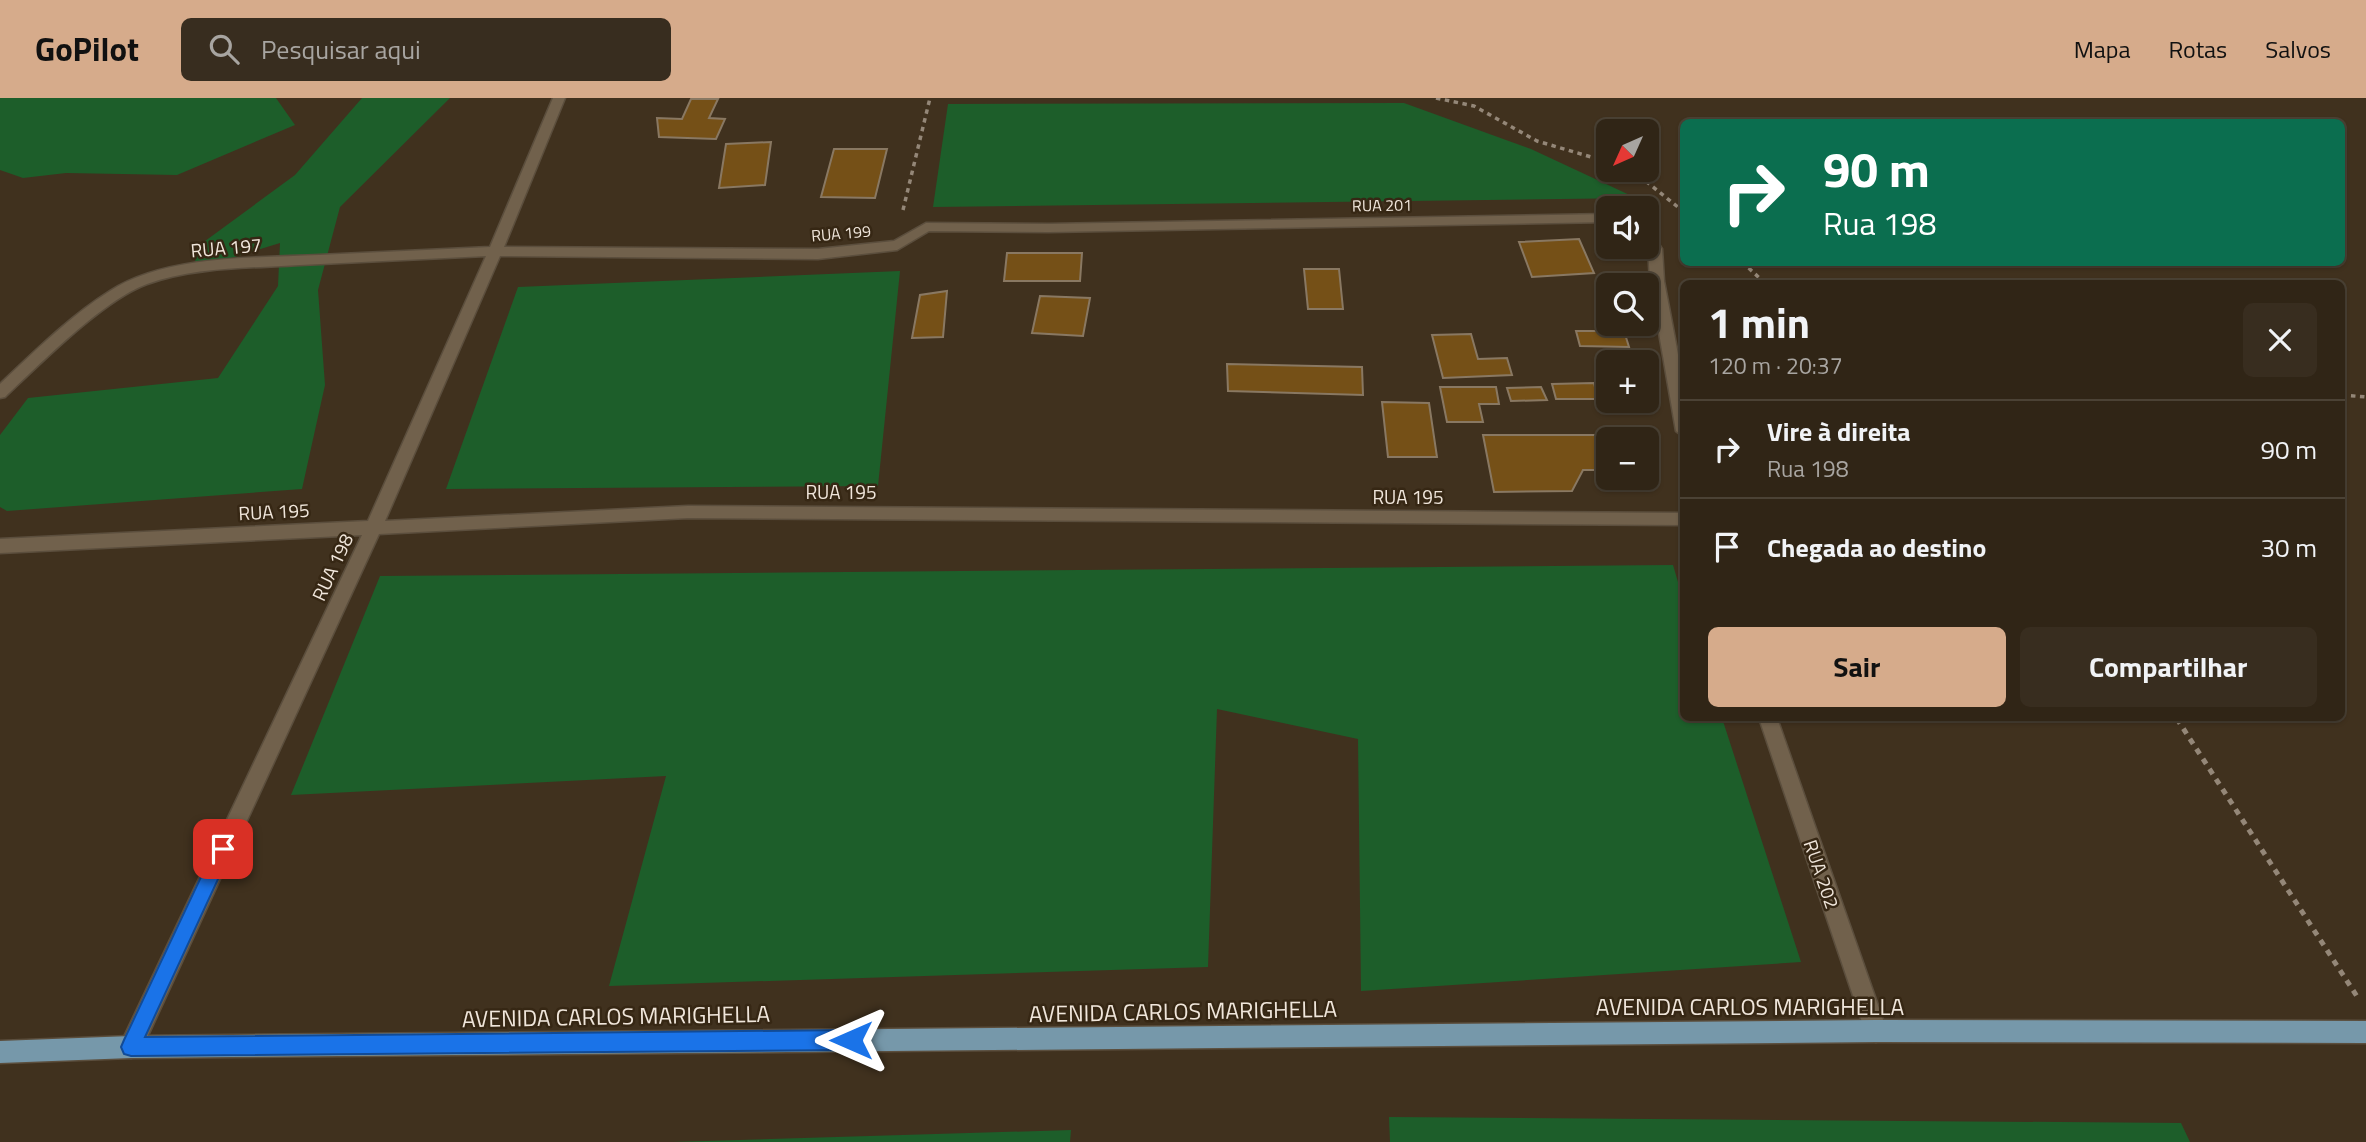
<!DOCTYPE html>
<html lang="pt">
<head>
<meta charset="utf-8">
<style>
	:root { --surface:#302516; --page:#382d1f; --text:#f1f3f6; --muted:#a8a5a1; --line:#4b4235; --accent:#d6ab8b }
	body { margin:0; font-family:"Titillium Web",sans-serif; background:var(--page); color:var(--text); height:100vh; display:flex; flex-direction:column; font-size:26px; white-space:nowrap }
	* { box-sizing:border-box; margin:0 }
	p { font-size:23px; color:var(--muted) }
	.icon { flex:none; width:38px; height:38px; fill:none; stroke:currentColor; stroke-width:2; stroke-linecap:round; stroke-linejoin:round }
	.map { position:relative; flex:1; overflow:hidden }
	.details { position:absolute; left:1680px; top:182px; width:665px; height:441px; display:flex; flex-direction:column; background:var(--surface); border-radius:10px; box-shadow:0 2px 5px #0004,0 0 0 2px var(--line) }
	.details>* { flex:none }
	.top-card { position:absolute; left:1680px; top:21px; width:665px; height:147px; border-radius:10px; box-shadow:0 2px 5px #0004,0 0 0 2px var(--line); background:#0b6e4f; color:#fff; overflow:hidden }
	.needle { width:46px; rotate:225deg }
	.tools { position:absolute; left:1596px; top:21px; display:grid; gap:14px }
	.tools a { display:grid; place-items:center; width:63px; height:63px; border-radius:10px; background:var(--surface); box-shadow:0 2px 5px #0004,0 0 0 2px var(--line); font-size:35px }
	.pin { position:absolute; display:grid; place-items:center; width:60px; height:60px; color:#fff; margin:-30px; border-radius:14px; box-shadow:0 4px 10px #0006 }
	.me { position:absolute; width:77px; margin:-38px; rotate:270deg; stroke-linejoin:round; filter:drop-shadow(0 0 5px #0008) }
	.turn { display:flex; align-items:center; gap:24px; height:147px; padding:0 28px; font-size:32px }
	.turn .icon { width:91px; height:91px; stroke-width:2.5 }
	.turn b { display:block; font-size:49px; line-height:60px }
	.round { display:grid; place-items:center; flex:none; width:74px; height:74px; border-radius:10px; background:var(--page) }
	.head { display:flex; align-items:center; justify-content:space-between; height:119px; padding:0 28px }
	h1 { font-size:42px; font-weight:700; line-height:52px }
	.cta { display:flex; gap:14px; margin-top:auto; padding:14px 28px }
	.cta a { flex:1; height:80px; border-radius:10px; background:var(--accent); color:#111; font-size:28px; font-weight:700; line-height:80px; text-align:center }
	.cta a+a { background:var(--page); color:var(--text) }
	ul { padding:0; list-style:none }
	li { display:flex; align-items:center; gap:21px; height:98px; padding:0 28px; border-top:2px solid var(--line) }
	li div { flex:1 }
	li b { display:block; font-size:26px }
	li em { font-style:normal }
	header { display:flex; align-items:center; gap:42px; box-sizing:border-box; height:98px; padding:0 35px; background:var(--accent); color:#111 }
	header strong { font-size:33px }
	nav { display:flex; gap:38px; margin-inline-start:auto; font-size:24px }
	.search { width:490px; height:63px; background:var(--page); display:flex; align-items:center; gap:18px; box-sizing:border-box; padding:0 24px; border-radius:10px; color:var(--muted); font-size:26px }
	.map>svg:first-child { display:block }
</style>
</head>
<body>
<header>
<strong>GoPilot</strong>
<div class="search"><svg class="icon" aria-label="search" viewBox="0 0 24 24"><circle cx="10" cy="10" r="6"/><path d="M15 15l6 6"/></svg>Pesquisar aqui</div>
<nav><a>Mapa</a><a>Rotas</a><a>Salvos</a></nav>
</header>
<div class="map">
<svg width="2366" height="1044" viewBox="0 0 2366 1044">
	<rect width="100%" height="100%" fill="#40311e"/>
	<!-- green -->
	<g fill="#1d5e2a">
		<polygon points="0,0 276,0 295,27 177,77 66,75 23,80 0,72"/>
		<polygon points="362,0 450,0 340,109 318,192 325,287 302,391 7,413 0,409 0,337 28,300 218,280 278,188 280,145 192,172 201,146 295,77"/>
		<polygon points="1404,5 1531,51 1636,100 933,109 948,6"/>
		<polygon points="900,173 878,388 446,391 518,189"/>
		<polygon points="1673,467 1683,501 1684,620 1722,620 1801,864 1361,893 1358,641 1217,611 1208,869 609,888 666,678 291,697 380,478"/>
		<polygon points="1389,1019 2181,1025 2190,1044 1390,1044"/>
		<polygon points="1071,1032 1070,1044 672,1044"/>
	</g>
	<!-- building -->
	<g fill="#755017" stroke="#897862" stroke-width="2">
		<polygon points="691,1 718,1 709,20 725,21 716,41 659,39 657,20 682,21"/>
		<polygon points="771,44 765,87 719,90 726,46"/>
		<polygon points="834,51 887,51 875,100 821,99"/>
		<polygon points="1579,141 1594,175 1532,179 1519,144"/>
		<polygon points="1007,155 1082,155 1080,183 1004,183"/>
		<polygon points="1304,171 1339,171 1343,211 1308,211"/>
		<polygon points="947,193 943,239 912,240 920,197"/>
		<polygon points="1040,198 1090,200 1083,238 1032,235"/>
		<polygon points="1576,233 1624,233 1629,249 1580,248"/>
		<polygon points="1471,236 1478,261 1507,260 1512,277 1443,280 1432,237"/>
		<polygon points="1227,266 1362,269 1363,297 1228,293"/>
		<polygon points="1594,285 1598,301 1556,301 1552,286"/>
		<polygon points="1440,289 1496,289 1499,306 1479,306 1483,324 1447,324"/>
		<polygon points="1541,289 1547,302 1511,303 1507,290"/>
		<polygon points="1382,304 1429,305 1437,359 1388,359"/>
		<polygon points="1483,337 1604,337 1608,353 1608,372 1583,372 1572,393 1494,394"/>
	</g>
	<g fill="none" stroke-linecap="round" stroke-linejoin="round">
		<defs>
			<g id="street">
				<path d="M 553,0 L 565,0 L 504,149 L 818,151 L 894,143 L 926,125 L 1049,126 L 1608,116 L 1608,124 L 1049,134 L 929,133 L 897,152 L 818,161 L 500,158 L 385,423 L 688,408 L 1684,415 L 1684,427 L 688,420 L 379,436 L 139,957 L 131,960 L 123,957 L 120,949 L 123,941 L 362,437 L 0,455 L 0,441 L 368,423 L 486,158 C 424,161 362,164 300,167 C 249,170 194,169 147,186 C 103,202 40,266 5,299 L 0,300 L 0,286 C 34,254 70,218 110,193 C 165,157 255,160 319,157 C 376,154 433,152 490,149 Z"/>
				<polygon points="1647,134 1652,135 1662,151 1664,183 1684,288 1684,339 1676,333 1650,183"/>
				<polygon points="1759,620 1777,620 1887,933 1884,941 1876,944 1868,941 1865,933"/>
			</g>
			<polygon id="primary" points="1876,922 2366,923 2366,945 1876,944 131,960 0,965 0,943 131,938"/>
		</defs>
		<!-- street casing -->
		<use href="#street" stroke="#5b4e3d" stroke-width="3"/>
		<!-- primary casing -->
		<use href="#primary" stroke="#5b4e3d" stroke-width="3"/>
		<!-- path-far1 -->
		<g stroke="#948778" stroke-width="3.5" stroke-dasharray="4.5 4.5" stroke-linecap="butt">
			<polyline points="1436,0 1474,8 1537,43 1608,64"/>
			<polyline points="1632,72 1684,114"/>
			<polyline points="903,112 930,0"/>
			<polyline points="1742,164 1766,186"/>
			<polyline points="2342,297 2366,299"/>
		</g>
		<!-- path -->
		<polyline stroke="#948778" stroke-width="5" stroke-dasharray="6 6" stroke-linecap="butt" points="2179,620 2179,624 2358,900"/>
		<!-- street -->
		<use href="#street" fill="#71614c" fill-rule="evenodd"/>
		<!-- primary -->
		<use href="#primary" fill="#7698aa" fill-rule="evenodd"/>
	</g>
	<!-- route -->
	<polygon fill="#1a73e8" stroke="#114b97" stroke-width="2" points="223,742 230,745 232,751 145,939 851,932 858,935 861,942 858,949 851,952 131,958 124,956 121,949 124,942 217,745"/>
	<g text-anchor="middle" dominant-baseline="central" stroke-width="5" stroke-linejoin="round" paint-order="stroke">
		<!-- far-street labels -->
		<g font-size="16" fill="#f0e6db" stroke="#362714">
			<text transform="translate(1382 107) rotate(-1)">RUA 201</text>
			<text transform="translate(841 135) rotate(-5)">RUA 199</text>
		</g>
		<!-- street labels -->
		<g font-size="19" fill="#f0e6db" stroke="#362714">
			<text transform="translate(226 149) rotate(-5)">RUA 197</text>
			<text x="841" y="393">RUA 195</text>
			<text x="1408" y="398">RUA 195</text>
			<text transform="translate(274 413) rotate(-3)">RUA 195</text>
			<text transform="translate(332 469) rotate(-65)">RUA 198</text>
			<text transform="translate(1822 776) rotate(71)">RUA 202</text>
		</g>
		<!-- near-street labels -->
		<g font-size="23" fill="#f0e6db" stroke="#362714">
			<text x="1750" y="908">AVENIDA CARLOS MARIGHELLA</text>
			<text transform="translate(1183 913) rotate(-1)">AVENIDA CARLOS MARIGHELLA</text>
			<text transform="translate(616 918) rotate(-1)">AVENIDA CARLOS MARIGHELLA</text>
		</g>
	</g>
</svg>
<div class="tools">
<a><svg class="needle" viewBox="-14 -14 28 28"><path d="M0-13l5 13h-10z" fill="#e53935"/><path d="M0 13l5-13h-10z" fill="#a8a5a1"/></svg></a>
<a><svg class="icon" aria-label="sound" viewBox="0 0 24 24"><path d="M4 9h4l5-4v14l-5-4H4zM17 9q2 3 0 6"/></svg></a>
<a><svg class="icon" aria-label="search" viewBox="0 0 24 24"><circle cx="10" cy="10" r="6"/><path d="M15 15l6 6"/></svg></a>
<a>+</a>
<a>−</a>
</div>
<div class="pin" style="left:223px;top:751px;background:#d93025"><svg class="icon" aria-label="arrive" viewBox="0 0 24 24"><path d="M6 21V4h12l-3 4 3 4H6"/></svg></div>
<svg class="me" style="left:851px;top:942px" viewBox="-20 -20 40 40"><path d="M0-17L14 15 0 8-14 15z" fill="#1a73e8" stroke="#fff" stroke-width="4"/></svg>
<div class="top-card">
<div class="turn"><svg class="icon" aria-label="right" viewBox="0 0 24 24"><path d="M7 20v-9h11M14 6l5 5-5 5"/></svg><div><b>90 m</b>Rua 198</div></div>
</div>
<section class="details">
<div class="head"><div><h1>1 min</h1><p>120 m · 20:37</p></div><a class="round"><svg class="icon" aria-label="close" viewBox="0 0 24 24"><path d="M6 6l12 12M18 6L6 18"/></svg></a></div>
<ul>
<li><svg class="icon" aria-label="right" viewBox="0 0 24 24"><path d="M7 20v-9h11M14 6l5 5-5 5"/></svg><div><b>Vire à direita</b><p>Rua 198</p></div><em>90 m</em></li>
<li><svg class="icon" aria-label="arrive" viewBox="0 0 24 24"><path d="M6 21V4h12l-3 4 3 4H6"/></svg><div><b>Chegada ao destino</b></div><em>30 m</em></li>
</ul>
<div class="cta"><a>Sair</a><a>Compartilhar</a></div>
</section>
</div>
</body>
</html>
